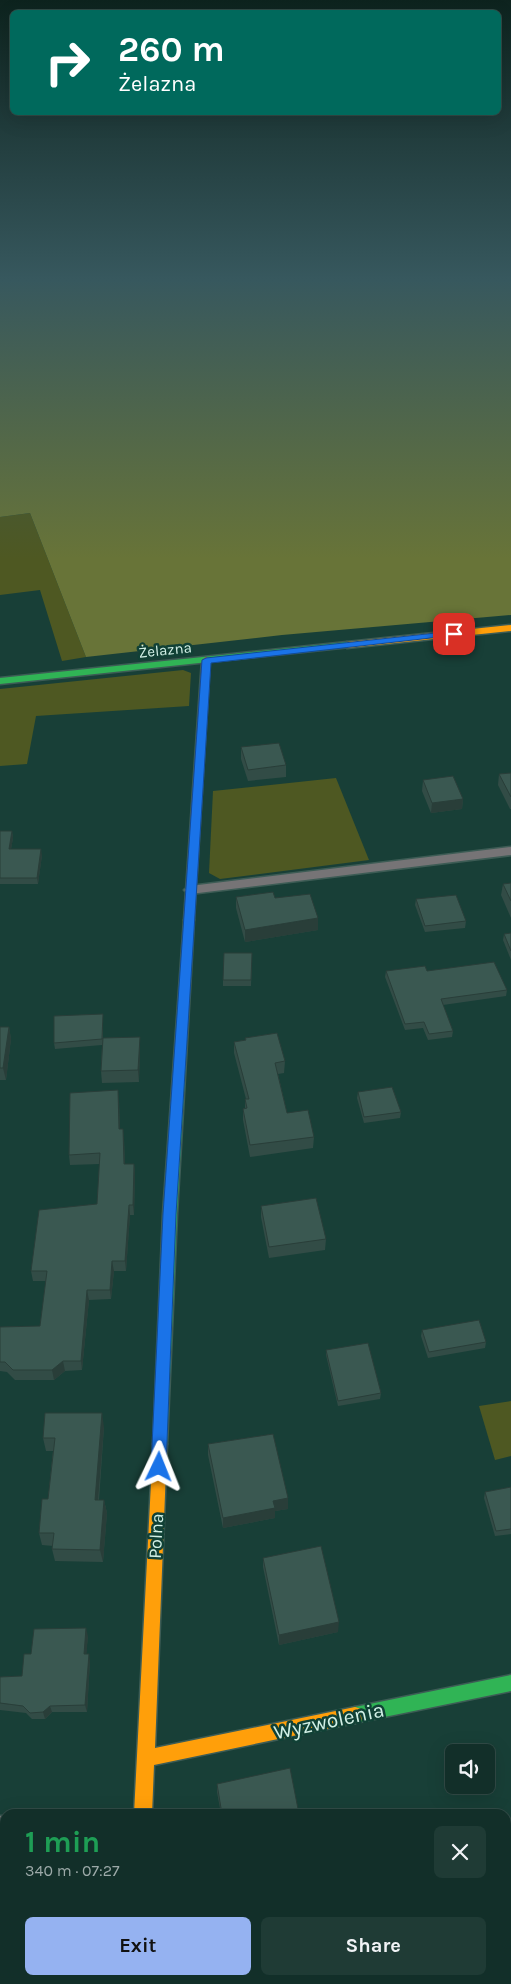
<!DOCTYPE html>
<html lang="en">
<head>
<meta charset="utf-8">
<style>
	:root { --surface:#122f29; --page:#1f3b35; --text:#f1f3f6; --muted:#9ca9a8; --line:#314a46; --accent:#95b2f1 }
	body { margin:0; font-family:Karla,sans-serif; background:var(--page); color:var(--text); height:100vh; display:flex; flex-direction:column; font-size:19px; white-space:nowrap }
	* { box-sizing:border-box; margin:0 }
	p { font-size:16px; color:var(--muted) }
	.icon { flex:none; width:28px; height:28px; fill:none; stroke:currentColor; stroke-width:2; stroke-linecap:round; stroke-linejoin:round }
	.map { position:relative; flex:1; overflow:hidden }
	.side { position:absolute; left:0px; top:1809px; width:511px; height:176px; display:flex; flex-direction:column; background:var(--surface); border-radius:15px 15px 0 0; box-shadow:0 5px 20px #0002,0 0 0 1px var(--line) }
	.side>* { flex:none }
	.banner { position:absolute; left:10px; top:10px; width:491px; height:105px; border-radius:8px; box-shadow:0 5px 20px #0002,0 0 0 1px var(--line); background:#00695c; color:#fff; overflow:hidden }
	.buttons { position:absolute; left:445px; top:1744px; display:grid; gap:10px }
	.buttons a { display:grid; place-items:center; width:50px; height:50px; border-radius:8px; background:var(--surface); box-shadow:0 5px 20px #0002,0 0 0 1px var(--line); font-size:25px }
	.pin { position:absolute; display:grid; place-items:center; width:42px; height:42px; color:#fff; margin:-21px; border-radius:10px; box-shadow:0 2px 8px #0006 }
	.me { position:absolute; width:55px; margin:-28px; rotate:2deg; stroke-linejoin:round; filter:drop-shadow(0 0 4px #0008) }
	.turn { display:flex; align-items:center; gap:18px; height:105px; padding:0 25px; font-size:22px }
	.turn .icon { width:65px; height:65px; stroke-width:2.5 }
	.turn b { display:block; font-size:35px; line-height:42px }
	.round { display:grid; place-items:center; flex:none; width:52px; height:52px; border-radius:8px; background:var(--page) }
	.headline { display:flex; align-items:center; justify-content:space-between; height:85px; padding:0 25px }
	h1 { font-size:30px; font-weight:700; line-height:38px; color:#1e9e55 }
	.primary-button { display:flex; gap:10px; margin-top:auto; padding:10px 25px }
	.primary-button a { flex:1; height:58px; border-radius:8px; background:var(--accent); color:#111; font-size:20px; font-weight:700; line-height:58px; text-align:center }
	.primary-button a+a { background:var(--page); color:var(--text) }
	.map>svg:first-child { display:block }
</style>
</head>
<body>
<div class="map">
<svg width="511" height="1984" viewBox="0 0 511 1984">
	<rect width="100%" height="100%" fill="#183f37"/>
	<!-- green -->
	<g fill="#4e5822">
		<polygon points="30,513 86,657 62,661 40,590 0,595 0,517"/>
		<polygon points="183,670 191,673 189,706 36,716 27,764 0,766 0,689"/>
		<polygon points="336,778 369,860 220,879 209,873 213,791"/>
		<polygon points="511,1401 511,1456 495,1460 479,1406"/>
	</g>
	<!-- forest -->
	<polygon fill="#687438" points="0,282 511,282 511,615 282,635 86,657 30,513 0,517"/>
	<g fill="none" stroke-linecap="round" stroke-linejoin="round">
		<defs>
			<polygon id="lane" points="511,847 511,855 190,894 184,890 190,886"/>
			<g id="street">
				<rect x="0" y="1816" width="5" height="42"/>
				<polygon points="113,1980 157,1980 156,1984 112,1984"/>
			</g>
			<g id="fast">
				<polygon points="347,642 351,645 350,647 0,684 0,678"/>
				<polygon points="189,916 194,920 177,1214 167,1444 165,1449 160,1451 155,1449 153,1444 163,1214 184,920"/>
				<polygon points="511,1675 511,1691 355,1723 349,1721 347,1715 349,1709 355,1707"/>
			</g>
			<g id="slow">
				<polygon points="511,625 511,631 347,648 343,645 347,642"/>
				<polygon points="160,1437 165,1439 167,1444 155,1748 355,1707 361,1709 363,1715 361,1721 355,1723 154,1765 152,1814 134,1814 153,1444 155,1439"/>
			</g>
			<polygon id="jam" points="206,657 210,660 194,920 189,924 184,920 202,660"/>
		</defs>
		<!-- lane casing -->
		<use href="#lane" stroke="#3d5c55" stroke-width="3"/>
		<!-- street casing -->
		<use href="#street" stroke="#3d5c55" stroke-width="3"/>
		<!-- fast casing -->
		<use href="#fast" stroke="#3d5c55" stroke-width="3"/>
		<!-- slow casing -->
		<use href="#slow" stroke="#3d5c55" stroke-width="3"/>
		<!-- jam casing -->
		<use href="#jam" stroke="#3d5c55" stroke-width="3"/>
		<!-- lane -->
		<use href="#lane" fill="#767476" fill-rule="evenodd"/>
		<!-- street -->
		<use href="#street" fill="#767476" fill-rule="evenodd"/>
		<!-- fast -->
		<use href="#fast" fill="#30b455" fill-rule="evenodd"/>
		<!-- slow -->
		<use href="#slow" fill="#ff9f0a" fill-rule="evenodd"/>
		<!-- jam -->
		<use href="#jam" fill="#e5322d" fill-rule="evenodd"/>
	</g>
	<!-- wall -->
	<g fill="#324c46">
		<polygon points="241,747 286,765 286,777 248,781 241,759"/>
		<polygon points="511,773 511,809 510,809 498,785 499,774"/>
		<polygon points="423,780 463,799 462,809 431,813 422,791"/>
		<polygon points="0,831 12,831 13,838 11,849 42,855 38,884 0,884"/>
		<polygon points="511,883 511,918 501,895 503,884"/>
		<polygon points="236,897 275,898 318,918 318,930 245,942 236,908"/>
		<polygon points="416,899 466,921 465,928 425,932 415,905"/>
		<polygon points="511,933 511,960 503,940 504,934"/>
		<polygon points="252,953 251,986 223,986 223,980"/>
		<polygon points="386,971 427,971 507,990 506,996 443,1005 453,1031 452,1037 428,1040 423,1028 405,1030 385,977"/>
		<polygon points="103,1014 103,1038 140,1048 139,1082 102,1083 101,1071 102,1045 55,1049 54,1043"/>
		<polygon points="0,1027 9,1027 11,1039 6,1080 0,1080"/>
		<polygon points="245,1038 285,1061 284,1073 278,1074 287,1113 314,1137 313,1148 250,1157 243,1120 243,1109 245,1108 245,1099 246,1099 234,1053 234,1042 245,1040"/>
		<polygon points="358,1092 401,1112 400,1118 364,1123 357,1098"/>
		<polygon points="119,1100 120,1129 124,1139 125,1164 134,1164 135,1174 134,1215 130,1215 126,1271 114,1271 111,1299 89,1300 82,1370 65,1371 54,1380 15,1380 7,1372 0,1371 0,1327 40,1326 46,1281 33,1281 31,1271 97,1204 100,1164 70,1165 69,1155"/>
		<polygon points="261,1206 326,1239 325,1250 269,1258 261,1217"/>
		<polygon points="422,1330 486,1342 485,1348 428,1358 421,1336"/>
		<polygon points="326,1350 381,1393 380,1399 338,1406 326,1355"/>
		<polygon points="104,1427 99,1500 104,1500 107,1513 103,1562 55,1561 52,1549 53,1546 42,1545 39,1533 48,1499 53,1451 46,1451 43,1438"/>
		<polygon points="208,1444 288,1498 288,1509 275,1511 275,1518 223,1528 208,1455"/>
		<polygon points="511,1487 511,1534 495,1536 484,1498 485,1492"/>
		<polygon points="263,1558 338,1632 279,1645 263,1567"/>
		<polygon points="88,1636 86,1654 90,1661 87,1712 52,1712 45,1719 32,1719 26,1713 0,1710 0,1677 22,1676 31,1654"/>
		<polygon points="217,1784 299,1814 221,1814 217,1792"/>
		<polygon points="506,1818 511,1818 511,1881 506,1882"/>
		<polygon points="0,1895 5,1980 33,1980 32,1984 0,1984"/>
		<polygon points="358,1980 376,1980 359,1983"/>
	</g>
	<!-- shaded-wall -->
	<g fill="#293e39">
		<polygon points="463,799 462,809 431,813 432,803"/>
		<polygon points="12,831 13,838 10,855 9,849"/>
		<polygon points="41,849 42,855 38,884 37,878"/>
		<polygon points="318,918 318,930 245,942 245,930"/>
		<polygon points="9,1027 11,1039 6,1080 3,1068"/>
		<polygon points="140,1037 140,1048 139,1082 138,1070"/>
		<polygon points="118,1090 119,1100 120,1139 119,1129"/>
		<polygon points="123,1129 124,1139 125,1174 124,1164"/>
		<polygon points="134,1164 135,1174 134,1215 133,1205"/>
		<polygon points="129,1205 130,1215 126,1271 125,1261"/>
		<polygon points="112,1261 114,1271 111,1299 110,1290"/>
		<polygon points="87,1290 89,1300 82,1370 81,1361"/>
		<polygon points="63,1361 65,1371 54,1380 52,1370"/>
		<polygon points="102,1413 104,1427 97,1513 95,1500"/>
		<polygon points="288,1498 288,1509 275,1511 275,1518 223,1528 223,1518 273,1501"/>
		<polygon points="104,1500 107,1513 103,1562 100,1550"/>
		<polygon points="339,1622 338,1632 279,1645 279,1635"/>
		<polygon points="86,1628 88,1636 86,1661 84,1654"/>
		<polygon points="89,1654 90,1661 87,1712 85,1705"/>
		<polygon points="50,1706 52,1712 45,1719 43,1712"/>
		<polygon points="29,1980 33,1980 32,1984 30,1984"/>
	</g>
	<!-- building -->
	<g fill="#3a5851" stroke="#293e39">
		<polygon points="279,743 286,765 248,770 241,747"/>
		<polygon points="511,773 511,797 499,774"/>
		<polygon points="453,776 463,799 432,803 423,780"/>
		<polygon points="0,831 12,831 9,849 41,849 37,878 0,878"/>
		<polygon points="511,883 511,901 503,884"/>
		<polygon points="273,892 275,898 310,894 318,918 245,930 236,897"/>
		<polygon points="456,895 466,921 425,926 416,899"/>
		<polygon points="511,933 511,951 504,934"/>
		<polygon points="224,953 252,953 251,980 223,980"/>
		<polygon points="494,962 507,990 441,999 453,1031 429,1034 424,1022 405,1024 386,971 425,966 427,971"/>
		<polygon points="103,1014 102,1039 54,1043 54,1016"/>
		<polygon points="0,1027 9,1027 3,1068 0,1068"/>
		<polygon points="277,1033 285,1061 275,1063 287,1113 308,1110 314,1137 250,1145 243,1109 247,1108 245,1099 249,1099 234,1042 246,1040 245,1038"/>
		<polygon points="140,1037 138,1070 101,1071 103,1038"/>
		<polygon points="392,1087 401,1112 364,1117 358,1092"/>
		<polygon points="118,1090 119,1129 123,1129 124,1164 134,1164 133,1205 129,1205 125,1261 112,1261 110,1290 87,1290 81,1361 63,1361 52,1370 13,1370 5,1362 0,1362 0,1327 40,1326 47,1271 31,1271 39,1210 97,1204 100,1153 69,1155 70,1093"/>
		<polygon points="316,1198 326,1239 269,1247 261,1206"/>
		<polygon points="479,1320 486,1342 429,1352 422,1330"/>
		<polygon points="368,1343 381,1393 338,1401 326,1350"/>
		<polygon points="45,1413 102,1413 95,1500 104,1500 100,1550 52,1549 54,1533 39,1533 42,1499 48,1499 55,1438 43,1438"/>
		<polygon points="273,1434 288,1498 273,1501 275,1508 223,1518 208,1444"/>
		<polygon points="511,1487 511,1529 496,1531 485,1492"/>
		<polygon points="321,1546 339,1622 279,1635 263,1558"/>
		<polygon points="86,1628 84,1654 89,1654 85,1705 50,1706 43,1712 30,1713 23,1706 0,1703 0,1677 22,1676 24,1654 31,1654 34,1629"/>
		<polygon points="290,1768 299,1814 222,1814 217,1784"/>
		<polygon points="506,1818 511,1818 511,1878 506,1879"/>
		<polygon points="0,1895 5,1895 5,1980 29,1980 29,1981 0,1981"/>
	</g>
	<!-- sky -->
	<linearGradient id="sky" x2="0" y2="1"><stop stop-color="#0d231e"/><stop offset="0.5" stop-color="#37585e"/><stop offset="1" stop-color="#37585e" stop-opacity="0"/></linearGradient>
	<rect width="511" height="559" fill="url(#sky)"/>
	<!-- route -->
	<polygon fill="#1a73e8" stroke="#114b97" points="454,631 457,632 457,635 211,663 176,1214 166,1467 164,1472 159,1474 154,1472 151,1467 163,1214 202,660 206,658"/>
	<g text-anchor="middle" dominant-baseline="central" stroke-width="5" stroke-linejoin="round" paint-order="stroke">
		<!-- far-street labels -->
		<g font-size="15" fill="#d2f0e6" stroke="#114136">
			<text transform="translate(165 650) rotate(-6)">Żelazna</text>
		</g>
		<!-- street labels -->
		<g font-size="18" fill="#d2f0e6" stroke="#114136">
			<text transform="translate(156 1536) rotate(-87)">Polna</text>
		</g>
		<!-- near-street labels -->
		<g font-size="21" fill="#d2f0e6" stroke="#114136">
			<text transform="translate(329 1721) rotate(-12)">Wyzwolenia</text>
		</g>
	</g>
</svg>
<div class="buttons">
<a><svg class="icon" aria-label="sound" viewBox="0 0 24 24"><path d="M4 9h4l5-4v14l-5-4H4zM17 9q2 3 0 6"/></svg></a>
</div>
<div class="pin" style="left:454px;top:634px;background:#d93025"><svg class="icon" aria-label="arrive" viewBox="0 0 24 24"><path d="M6 21V4h12l-3 4 3 4H6"/></svg></div>
<svg class="me" style="left:159px;top:1467px" viewBox="-20 -20 40 40"><path d="M0-17L14 15 0 8-14 15z" fill="#1a73e8" stroke="#fff" stroke-width="4"/></svg>
<div class="banner">
<div class="turn"><svg class="icon" aria-label="right" viewBox="0 0 24 24"><path d="M7 20v-9h11M14 6l5 5-5 5"/></svg><div><b>260 m</b>Żelazna</div></div>
</div>
<section class="side">
<div class="headline"><div><h1>1 min</h1><p>340 m · 07:27</p></div><a class="round"><svg class="icon" aria-label="close" viewBox="0 0 24 24"><path d="M6 6l12 12M18 6L6 18"/></svg></a></div>
<div class="primary-button"><a>Exit</a><a>Share</a></div>
</section>
</div>
</body>
</html>
